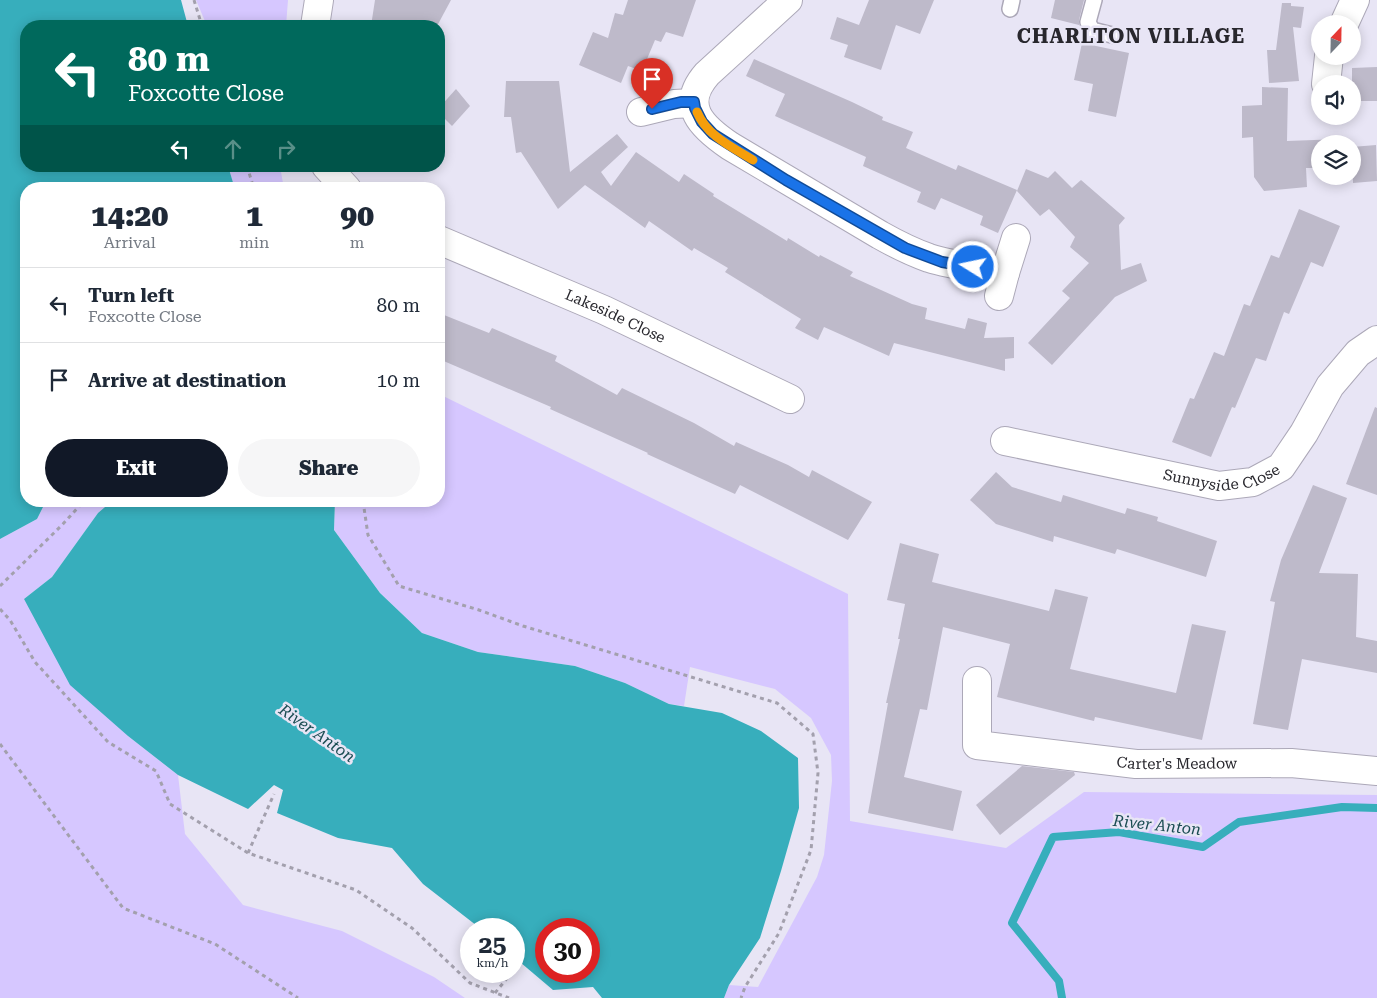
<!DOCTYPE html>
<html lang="en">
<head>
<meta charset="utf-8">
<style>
	:root { --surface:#fff; --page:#f6f6f7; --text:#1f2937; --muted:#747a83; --line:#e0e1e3; --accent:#111827 }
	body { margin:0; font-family:"Roboto Serif",serif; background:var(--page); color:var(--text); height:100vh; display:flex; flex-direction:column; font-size:19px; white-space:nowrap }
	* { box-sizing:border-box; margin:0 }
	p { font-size:16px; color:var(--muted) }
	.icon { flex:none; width:28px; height:28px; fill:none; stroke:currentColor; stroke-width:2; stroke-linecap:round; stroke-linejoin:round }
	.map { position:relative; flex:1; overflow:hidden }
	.side { position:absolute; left:20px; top:182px; width:425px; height:325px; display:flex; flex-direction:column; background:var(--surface); border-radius:20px; box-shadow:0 2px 12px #0003 }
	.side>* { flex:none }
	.banner { position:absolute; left:20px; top:20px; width:425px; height:152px; border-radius:20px; box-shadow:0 2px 12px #0003; background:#00695c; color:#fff; overflow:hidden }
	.needle { width:32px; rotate:22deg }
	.fabs { position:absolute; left:1311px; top:15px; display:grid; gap:10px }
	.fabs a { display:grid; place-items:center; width:50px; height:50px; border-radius:50%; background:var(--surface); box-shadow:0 2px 12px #0003; font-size:25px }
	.speed { position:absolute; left:460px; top:918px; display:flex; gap:10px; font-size:25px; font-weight:700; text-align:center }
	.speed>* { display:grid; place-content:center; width:65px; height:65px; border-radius:50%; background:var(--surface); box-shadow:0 2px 12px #0003; line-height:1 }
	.speed small { font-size:12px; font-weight:400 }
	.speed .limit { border:8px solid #d22; background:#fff; color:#111 }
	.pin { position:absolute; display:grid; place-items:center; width:42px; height:42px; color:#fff; margin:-51px -21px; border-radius:50% 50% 50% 0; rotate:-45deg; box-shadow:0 0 5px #0007 }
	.pin .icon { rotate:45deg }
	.me { position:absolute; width:55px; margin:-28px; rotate:280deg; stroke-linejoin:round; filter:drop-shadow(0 0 4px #0008) }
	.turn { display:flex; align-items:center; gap:18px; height:105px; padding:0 25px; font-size:22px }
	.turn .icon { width:65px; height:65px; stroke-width:2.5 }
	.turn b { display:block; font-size:35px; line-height:42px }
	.lanes { display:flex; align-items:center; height:48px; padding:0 25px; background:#0003; justify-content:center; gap:25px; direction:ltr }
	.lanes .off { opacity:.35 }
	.eta { display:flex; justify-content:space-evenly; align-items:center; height:85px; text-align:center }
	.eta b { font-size:30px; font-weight:800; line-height:35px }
	.button { display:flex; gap:10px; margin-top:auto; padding:10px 25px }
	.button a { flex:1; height:58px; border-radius:30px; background:var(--accent); color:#fff; font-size:20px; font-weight:800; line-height:58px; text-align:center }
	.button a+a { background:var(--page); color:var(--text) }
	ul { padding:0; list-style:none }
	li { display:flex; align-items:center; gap:15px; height:75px; padding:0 25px; border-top:1px solid var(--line) }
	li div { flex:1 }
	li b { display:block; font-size:19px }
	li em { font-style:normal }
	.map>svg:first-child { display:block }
</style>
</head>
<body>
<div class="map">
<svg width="1377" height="998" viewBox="0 0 1377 998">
	<rect width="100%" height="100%" fill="#e8e5f5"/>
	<!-- green -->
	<g fill="#d6c7ff">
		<polygon points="196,0 288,0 286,26 207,26"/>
		<polygon points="228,166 280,166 284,189 235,189"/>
		<polygon points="439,394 848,594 850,821 1006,848 1084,792 1377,795 1377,998 724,998 729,985 758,987 817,877 824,855 832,781 831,755 811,718 775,689 690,667 684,706 669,704 625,683 575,666 478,652 422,633 380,593 334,530 335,501 439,501"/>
		<polygon points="46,501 112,501 98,513 52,577 24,599 128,736 178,775 185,834 243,905 342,931 434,977 465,998 0,998 0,539 37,519"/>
	</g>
	<!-- water -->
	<g fill="#37aebc" fill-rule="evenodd">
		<polygon points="0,0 181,0 188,26 26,26 26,166 228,166 235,189 26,189 26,501 46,501 37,519 0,539"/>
		<path d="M 112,501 L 335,501 L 334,530 L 380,593 L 422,633 L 478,652 L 575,666 L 625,683 L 669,704 L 722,713 L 761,731 L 798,758 L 799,808 L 781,871 L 760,938 L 729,985 L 724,998 L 602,998 L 593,987 L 553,990 L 514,957 L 514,929 L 481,929 L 423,884 L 392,848 L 338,838 L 277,813 L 283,790 L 274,785 L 248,809 L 178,775 L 128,736 L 70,685 L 24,599 L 52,577 L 98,513 ZM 546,929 L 589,929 L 589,971 L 546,971 Z"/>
	</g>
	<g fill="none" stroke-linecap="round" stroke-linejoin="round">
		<!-- stream -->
		<polyline stroke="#37aebc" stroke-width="8" points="1062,998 1059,981 1012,923 1053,837 1119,832 1203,847 1239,822 1342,807 1377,808"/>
	</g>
	<!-- building -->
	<g fill="#bebaca">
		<polygon points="375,0 451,0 437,26 371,26"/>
		<polygon points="628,0 696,0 683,37 666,32 661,42 655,40 642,71 628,66 621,83 579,65 593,32 608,38 615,13 623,15"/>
		<polygon points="869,0 934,0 920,34 896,25 881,70 844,57 848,45 830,39 837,17 859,25"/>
		<polygon points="1055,0 1084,0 1079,20 1079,25 1051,18"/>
		<polygon points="1282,3 1291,3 1291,6 1304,7 1301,28 1293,27 1299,81 1269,83 1267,50 1276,50"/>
		<polygon points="1082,43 1129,53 1116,117 1088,111 1093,84 1074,80"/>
		<polygon points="754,59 852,102 883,117 882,120 913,132 906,148 956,170 958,165 1017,190 998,233 980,225 983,216 941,198 935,210 917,202 921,192 863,166 866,157 775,116 785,94 746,76"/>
		<polygon points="1377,67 1377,101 1352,101 1352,68"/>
		<polygon points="506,81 559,81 570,172 617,134 628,147 601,172 611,186 636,152 679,182 684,174 714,194 713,196 787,241 788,238 819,257 820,255 853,272 850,276 912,304 927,308 925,319 965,329 968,318 987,323 984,338 1014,337 1014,358 1005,359 1005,371 894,343 889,356 824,327 818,340 795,328 801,319 725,272 728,268 694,248 692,251 649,221 645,228 585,185 558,209 521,152 516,153 511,117 504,117"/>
		<polygon points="1262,87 1288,88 1287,141 1341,139 1341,144 1320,144 1320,168 1306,168 1307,187 1264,191 1254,177 1253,137 1242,138 1242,106 1262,105"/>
		<polygon points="456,89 470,106 452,126 439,113 439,108"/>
		<polygon points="1376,145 1377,181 1353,183 1352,147"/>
		<polygon points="1026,169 1048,178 1055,171 1072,188 1081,180 1125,218 1119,225 1121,270 1141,263 1147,281 1115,297 1052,365 1028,343 1070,298 1062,291 1089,263 1070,247 1075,237 1049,209 1040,216 1017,191"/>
		<polygon points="1299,209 1340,226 1323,267 1311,262 1289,314 1284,312 1266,361 1256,358 1235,408 1232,407 1211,457 1172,442 1190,398 1194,399 1214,352 1224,356 1244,304 1250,306 1271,255 1279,258"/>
		<polygon points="439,313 489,333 492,328 557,356 555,361 617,395 622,388 694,423 734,446 736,442 788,465 809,477 812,470 872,502 848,540 740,485 735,494 647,454 648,453 550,409 551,407 439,359"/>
		<polygon points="1375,407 1377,408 1377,495 1346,484"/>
		<polygon points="996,472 1012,487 1061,502 1063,495 1125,514 1127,508 1158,517 1157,521 1217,541 1206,577 1117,549 1115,554 1054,536 1053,542 996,524 970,500"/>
		<polygon points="1313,485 1347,498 1319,573 1358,574 1356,637 1377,641 1377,673 1302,659 1288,730 1253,724 1275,602 1270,601 1281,560"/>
		<polygon points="900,543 939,554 932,582 1049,611 1055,589 1088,597 1070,669 1176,693 1192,624 1226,631 1202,740 1095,717 1094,721 997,697 1010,644 943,627 927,710 920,709 904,777 962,791 953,831 868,813 888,703 886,703 900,639 898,639 905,604 887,600"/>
		<polygon points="1022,766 1074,772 1075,775 1000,835 976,805"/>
	</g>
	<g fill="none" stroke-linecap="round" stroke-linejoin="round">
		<defs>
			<g id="lane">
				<polyline points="1094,0 1088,22 1092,30 1116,36"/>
				<polyline points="1010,9 1012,0"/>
			</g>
			<g id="street">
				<path d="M 788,0 L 707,74 C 679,106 702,127 730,146 L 880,235 C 896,244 912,252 929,258 C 954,266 980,268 1005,273 L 1016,238"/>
				<polyline points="1344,24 1355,0"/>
				<polyline points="315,26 319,0"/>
				<polyline points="1326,84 1329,56"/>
				<polyline points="641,112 674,104 694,103"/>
				<polyline points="326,166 347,189"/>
				<path id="s1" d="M 439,240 L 604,310 L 790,399"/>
				<polyline points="999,296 1005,273"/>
				<path id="s2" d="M 1005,441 L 1219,486 L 1253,482 L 1281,467 L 1304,433 L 1330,386 L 1358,353 L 1377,340"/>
				<path id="s3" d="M 977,681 L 977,745 L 1136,764 L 1291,763 L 1377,771"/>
			</g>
		</defs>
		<!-- lane casing -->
		<use href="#lane" stroke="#aca8b8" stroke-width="18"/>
		<!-- street casing -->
		<use href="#street" stroke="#aca8b8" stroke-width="30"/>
		<!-- path -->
		<g stroke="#a3a0ad" stroke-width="3" stroke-dasharray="4 4" stroke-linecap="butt">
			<polyline points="194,0 202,26"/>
			<polyline points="247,166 254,189"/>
			<polyline points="363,501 368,535 399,586 479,610 523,626 777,703 813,734 818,773 811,850 779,933 745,987 741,998"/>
			<polyline points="0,586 62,525 84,501"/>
			<polyline points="0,609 10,620 35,662 108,742 156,771 170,804 248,853 356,890 412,928 470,983 509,998"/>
			<polyline points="0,744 123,908 215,944 298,998"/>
			<polyline points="248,853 274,794"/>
			<polyline points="514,970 520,962"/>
			<polyline points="495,993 513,971"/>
		</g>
		<!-- lane -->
		<use href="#lane" stroke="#fff" stroke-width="15"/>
		<!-- street -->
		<use href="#street" stroke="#fff" stroke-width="28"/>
	</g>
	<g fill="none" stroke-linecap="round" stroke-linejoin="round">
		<defs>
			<polyline id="route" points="652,109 681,102 694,102 695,108 702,122 713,134 786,180 905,248 942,262 973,267"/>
		</defs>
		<!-- route casing -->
		<use href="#route" stroke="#114b97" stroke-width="12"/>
		<!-- route -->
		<use href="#route" stroke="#1a73e8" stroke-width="9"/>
		<!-- slow -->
		<path stroke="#f59e0b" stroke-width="9" d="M 697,112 C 707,136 732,147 753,160"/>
	</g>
	<g text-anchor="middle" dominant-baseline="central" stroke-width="5" stroke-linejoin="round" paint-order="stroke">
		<!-- street labels -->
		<g font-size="15" fill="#28272d" stroke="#e8e5f5">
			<text stroke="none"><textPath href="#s1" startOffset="192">Lakeside Close</textPath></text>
			<text stroke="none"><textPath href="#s2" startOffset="222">Sunnyside Close</textPath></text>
			<text stroke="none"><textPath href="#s3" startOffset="265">Carter's Meadow</textPath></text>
		</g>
		<!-- water labels -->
		<g font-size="16" font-style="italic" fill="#1a4c52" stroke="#e8e5f5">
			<text transform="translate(317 733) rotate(35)">River Anton</text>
			<text transform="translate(1157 825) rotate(6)">River Anton</text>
		</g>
		<!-- district labels -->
		<g font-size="20" font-weight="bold" letter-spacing="1" fill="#28272d" stroke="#e8e5f5">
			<text x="1131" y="36">CHARLTON VILLAGE</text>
		</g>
	</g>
</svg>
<div class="fabs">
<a><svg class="needle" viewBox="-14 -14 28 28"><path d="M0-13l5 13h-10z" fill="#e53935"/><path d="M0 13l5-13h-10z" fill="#747a83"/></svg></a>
<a><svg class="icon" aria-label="sound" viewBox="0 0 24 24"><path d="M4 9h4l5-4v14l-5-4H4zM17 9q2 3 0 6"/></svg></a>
<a><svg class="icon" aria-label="layers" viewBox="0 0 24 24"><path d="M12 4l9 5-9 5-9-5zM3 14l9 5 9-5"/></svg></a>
</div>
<div class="speed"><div>25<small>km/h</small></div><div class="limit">30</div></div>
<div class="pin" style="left:652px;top:109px;background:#d93025"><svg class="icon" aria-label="arrive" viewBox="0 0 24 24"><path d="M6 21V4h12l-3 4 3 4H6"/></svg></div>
<svg class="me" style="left:973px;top:267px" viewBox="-20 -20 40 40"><circle r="17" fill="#1a73e8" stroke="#fff" stroke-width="3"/><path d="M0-11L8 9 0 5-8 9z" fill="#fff"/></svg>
<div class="banner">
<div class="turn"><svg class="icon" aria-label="left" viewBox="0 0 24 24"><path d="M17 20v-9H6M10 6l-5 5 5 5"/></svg><div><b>80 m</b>Foxcotte Close</div></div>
<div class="lanes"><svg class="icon" aria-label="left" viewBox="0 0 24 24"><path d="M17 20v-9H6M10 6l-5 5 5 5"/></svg><svg class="icon off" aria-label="ahead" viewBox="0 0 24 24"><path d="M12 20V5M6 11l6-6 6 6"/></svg><svg class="icon off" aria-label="right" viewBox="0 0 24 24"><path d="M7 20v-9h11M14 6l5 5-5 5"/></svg></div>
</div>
<section class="side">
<div class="eta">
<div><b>14:20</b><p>Arrival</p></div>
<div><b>1</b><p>min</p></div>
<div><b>90</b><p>m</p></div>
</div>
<ul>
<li><svg class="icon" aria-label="left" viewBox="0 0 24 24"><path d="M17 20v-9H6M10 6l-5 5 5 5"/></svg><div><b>Turn left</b><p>Foxcotte Close</p></div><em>80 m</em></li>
<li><svg class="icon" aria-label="arrive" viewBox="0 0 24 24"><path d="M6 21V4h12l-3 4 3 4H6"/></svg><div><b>Arrive at destination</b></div><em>10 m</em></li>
</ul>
<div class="button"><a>Exit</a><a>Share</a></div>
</section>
</div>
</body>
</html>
